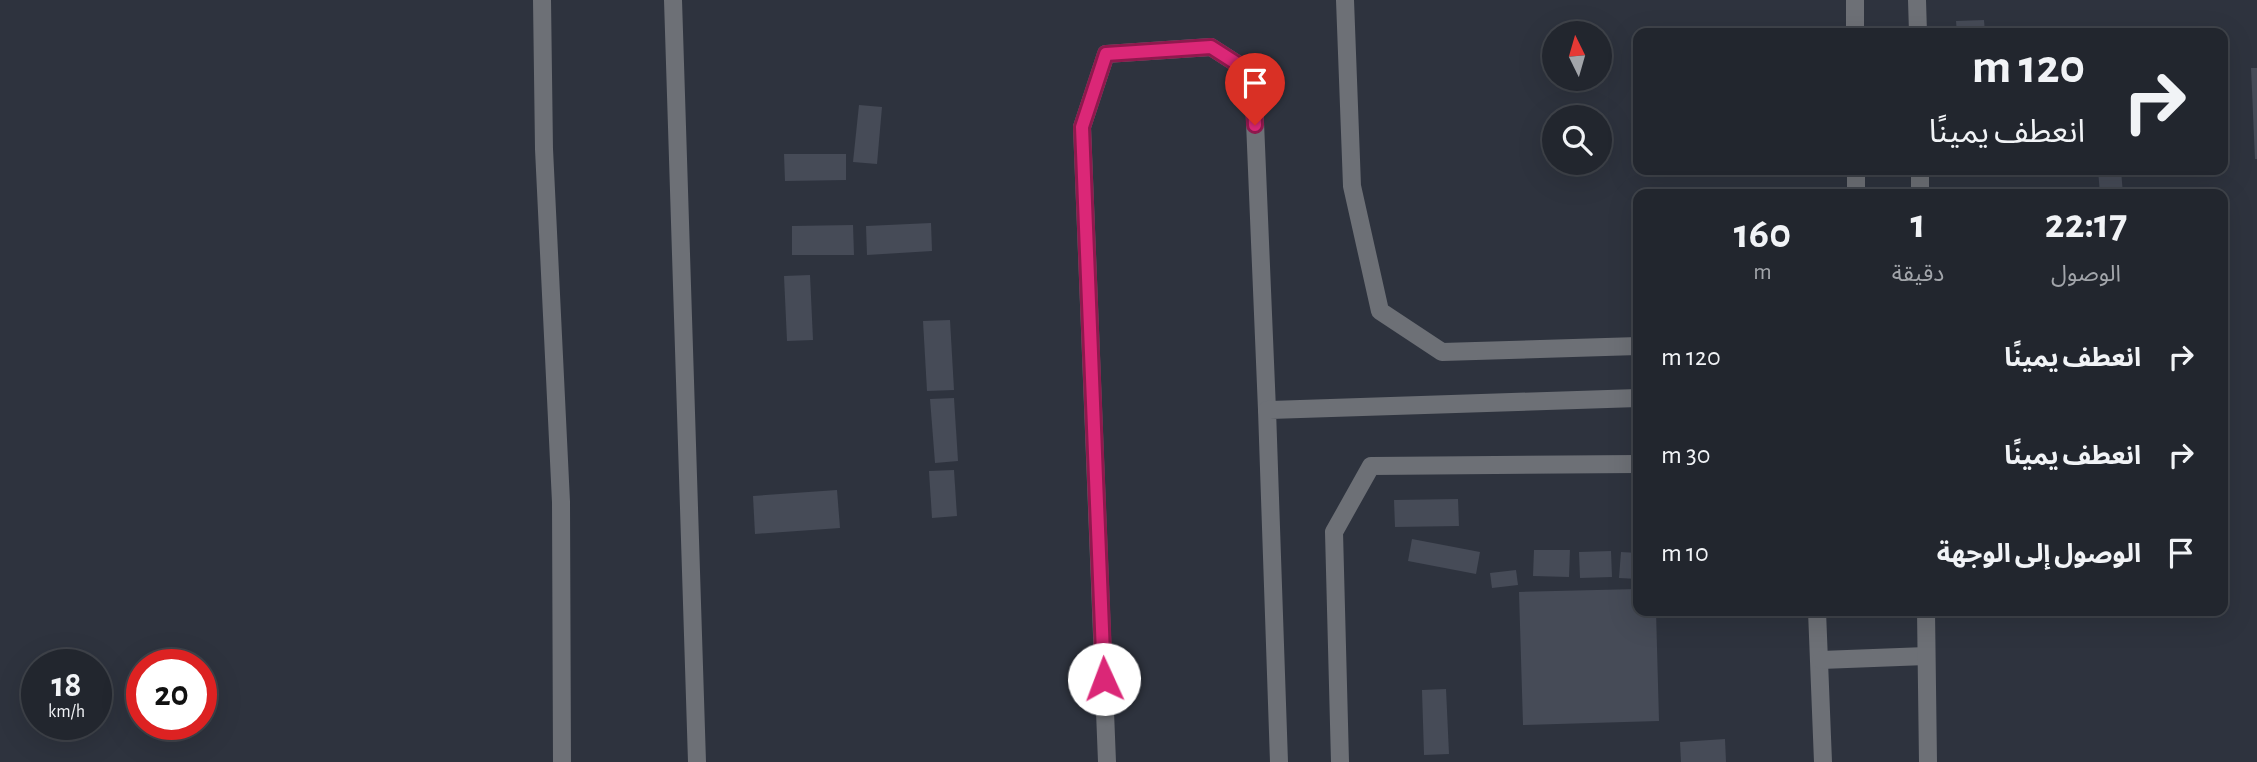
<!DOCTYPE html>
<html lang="ar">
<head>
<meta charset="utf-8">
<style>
	:root { --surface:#22262e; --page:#2e323a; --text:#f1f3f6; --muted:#a2a5aa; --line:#3f434a }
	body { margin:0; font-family:"Alegreya Sans","Noto Sans Arabic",sans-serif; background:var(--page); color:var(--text); direction:rtl; height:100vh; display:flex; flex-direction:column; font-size:26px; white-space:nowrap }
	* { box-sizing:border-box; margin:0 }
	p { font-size:23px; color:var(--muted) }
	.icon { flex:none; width:38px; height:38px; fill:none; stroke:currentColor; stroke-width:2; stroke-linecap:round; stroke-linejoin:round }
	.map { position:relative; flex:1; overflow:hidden; direction:ltr }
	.details { position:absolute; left:1633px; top:189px; width:595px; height:427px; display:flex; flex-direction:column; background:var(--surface); border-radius:14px; box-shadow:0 7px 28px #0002,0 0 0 2px var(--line); direction:rtl }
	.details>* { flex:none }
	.top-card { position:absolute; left:1633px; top:28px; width:595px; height:147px; border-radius:14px; box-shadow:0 7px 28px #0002,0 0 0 2px var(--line); direction:rtl; background:#22262e; color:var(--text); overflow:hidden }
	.needle { width:46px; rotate:355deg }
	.fabs { position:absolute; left:1542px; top:21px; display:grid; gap:14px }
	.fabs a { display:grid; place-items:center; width:70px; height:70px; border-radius:50%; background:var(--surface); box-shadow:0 7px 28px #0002,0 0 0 2px var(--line); font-size:35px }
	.speed { position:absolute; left:21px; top:649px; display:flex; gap:14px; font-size:35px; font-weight:700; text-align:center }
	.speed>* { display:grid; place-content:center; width:91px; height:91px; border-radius:50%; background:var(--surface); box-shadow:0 7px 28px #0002,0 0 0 2px var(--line); line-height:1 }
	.speed small { font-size:18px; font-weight:400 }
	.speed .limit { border:10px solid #d22; background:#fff; color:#111 }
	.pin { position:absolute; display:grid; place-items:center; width:60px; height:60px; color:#fff; margin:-72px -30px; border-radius:50% 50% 50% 0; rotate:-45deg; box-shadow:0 0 7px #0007 }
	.pin .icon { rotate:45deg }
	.me { position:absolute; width:77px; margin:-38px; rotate:358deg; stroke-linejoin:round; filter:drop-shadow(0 0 5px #0008) }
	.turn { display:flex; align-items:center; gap:24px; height:147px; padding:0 28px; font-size:32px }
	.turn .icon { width:91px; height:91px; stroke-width:2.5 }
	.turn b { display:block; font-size:49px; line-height:60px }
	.eta { display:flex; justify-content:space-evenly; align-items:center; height:119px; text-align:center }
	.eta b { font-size:42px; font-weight:600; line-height:49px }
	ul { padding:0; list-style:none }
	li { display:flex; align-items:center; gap:21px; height:98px; padding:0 28px }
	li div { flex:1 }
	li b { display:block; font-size:26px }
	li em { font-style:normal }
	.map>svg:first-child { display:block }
</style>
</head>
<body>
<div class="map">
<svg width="2257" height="762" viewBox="0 0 2257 762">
	<rect width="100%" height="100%" fill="#2e333e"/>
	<!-- building -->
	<g fill="#464b57">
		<polygon points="1984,20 1985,33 1957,33 1956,21"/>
		<polygon points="2251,68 2257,68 2257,159 2255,159"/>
		<polygon points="859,105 882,107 877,164 853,162"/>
		<polygon points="784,154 846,154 846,180 785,181"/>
		<polygon points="2098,170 2121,170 2123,194 2100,194"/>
		<polygon points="931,223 932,251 867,255 866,226"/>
		<polygon points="853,225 854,255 792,255 792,226"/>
		<polygon points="810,275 813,340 787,341 784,276"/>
		<polygon points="950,320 954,390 927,391 923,321"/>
		<polygon points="954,398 958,461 935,463 930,399"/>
		<polygon points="954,470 957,516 932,518 929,471"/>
		<polygon points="837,490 840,528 755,534 753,496"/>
		<polygon points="1458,499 1459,526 1395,527 1394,500"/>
		<polygon points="1412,539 1480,552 1476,574 1408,561"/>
		<polygon points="1534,550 1570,550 1569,577 1533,576"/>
		<polygon points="1611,551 1612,577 1580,578 1579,552"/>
		<polygon points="1621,552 1638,553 1638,579 1619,578"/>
		<polygon points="1516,570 1518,585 1492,588 1490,573"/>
		<polygon points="1638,589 1638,611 1656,611 1659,721 1523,725 1519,592"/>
		<polygon points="1446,689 1449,754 1424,755 1422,690"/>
		<polygon points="1725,739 1726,762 1681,762 1680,742"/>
	</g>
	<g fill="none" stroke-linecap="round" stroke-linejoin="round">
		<!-- lane -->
		<g stroke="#6d7076" stroke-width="18">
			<polyline points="1817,611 1823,762"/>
			<polyline points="1821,660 1926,656"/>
			<polyline points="1107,762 1082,127 1106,54 1211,47 1253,74 1267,410"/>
			<polyline points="1279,762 1267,410 1638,398"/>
			<polyline points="1340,762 1334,532 1371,466 1638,464"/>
		</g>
		<!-- street -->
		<g stroke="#6d7076" stroke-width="18">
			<polyline points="542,0 544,149 561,502 562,762"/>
			<polyline points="673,0 697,762"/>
			<polyline points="1345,0 1352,186 1380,311 1442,352 1638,346"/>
			<polyline points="1855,0 1855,33"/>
			<polyline points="1917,0 1918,33"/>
			<polyline points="1856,170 1856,194"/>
			<polyline points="1920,170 1920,194"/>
			<polyline points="1926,611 1928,762"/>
		</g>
	</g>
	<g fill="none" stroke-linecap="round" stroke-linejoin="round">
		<defs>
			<polyline id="route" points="1104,679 1082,127 1106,54 1211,47 1253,74 1255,125"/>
		</defs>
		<!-- route casing -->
		<use href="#route" stroke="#8e194d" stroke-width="18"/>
		<!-- route -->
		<use href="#route" stroke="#db2777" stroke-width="12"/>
	</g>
</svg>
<div class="fabs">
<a><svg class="needle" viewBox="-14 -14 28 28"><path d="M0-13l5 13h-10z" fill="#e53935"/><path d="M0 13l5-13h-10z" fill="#a2a5aa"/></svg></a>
<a><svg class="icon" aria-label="search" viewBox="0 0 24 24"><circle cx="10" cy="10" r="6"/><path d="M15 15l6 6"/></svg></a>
</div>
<div class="speed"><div>18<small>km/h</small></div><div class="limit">20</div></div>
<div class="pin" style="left:1255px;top:125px;background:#d93025"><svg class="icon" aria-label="arrive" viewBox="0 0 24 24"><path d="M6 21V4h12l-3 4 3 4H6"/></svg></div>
<svg class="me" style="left:1104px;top:679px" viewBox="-20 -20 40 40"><circle r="19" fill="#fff"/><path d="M0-13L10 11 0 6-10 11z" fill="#db2777"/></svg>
<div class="top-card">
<div class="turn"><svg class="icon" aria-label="right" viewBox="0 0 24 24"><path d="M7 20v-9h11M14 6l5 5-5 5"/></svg><div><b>120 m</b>انعطف يمينًا</div></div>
</div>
<section class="details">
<div class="eta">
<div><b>22:17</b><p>الوصول</p></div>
<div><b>1</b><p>دقيقة</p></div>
<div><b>160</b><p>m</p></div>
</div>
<ul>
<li><svg class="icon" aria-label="right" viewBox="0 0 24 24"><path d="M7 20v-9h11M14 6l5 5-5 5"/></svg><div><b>انعطف يمينًا</b></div><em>120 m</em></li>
<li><svg class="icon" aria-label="right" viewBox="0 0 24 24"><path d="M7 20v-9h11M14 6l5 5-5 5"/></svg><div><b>انعطف يمينًا</b></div><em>30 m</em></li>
<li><svg class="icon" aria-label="arrive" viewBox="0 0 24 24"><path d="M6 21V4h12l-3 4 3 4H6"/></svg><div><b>الوصول إلى الوجهة</b></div><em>10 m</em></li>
</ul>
</section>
</div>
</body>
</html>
